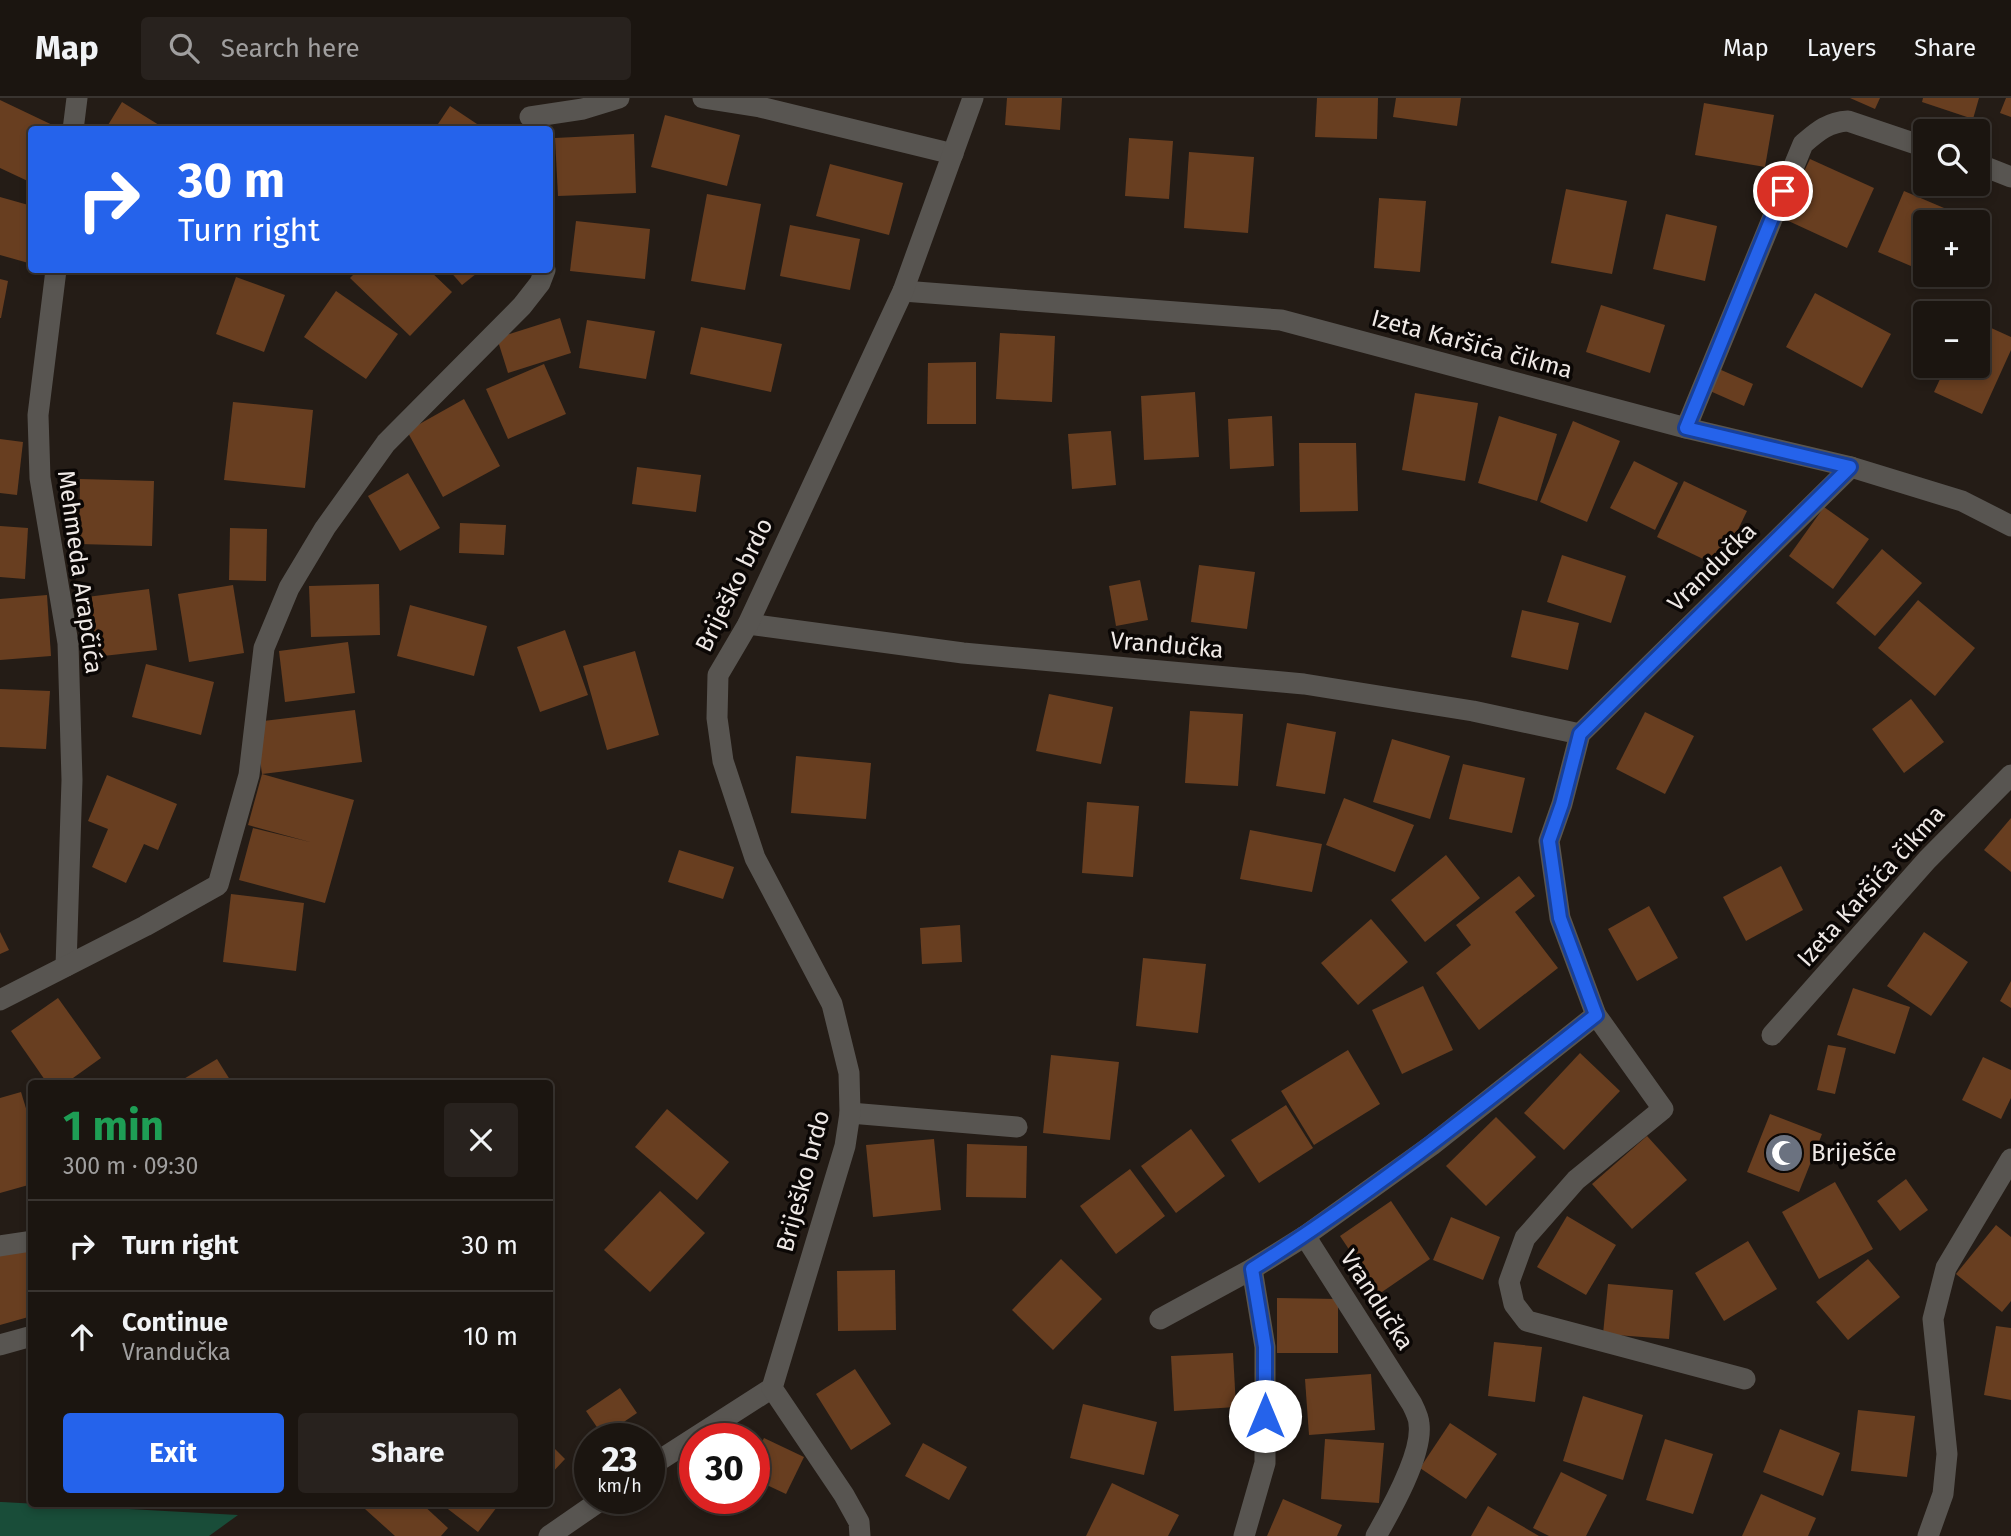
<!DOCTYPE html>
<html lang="en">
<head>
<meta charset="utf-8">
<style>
	:root { --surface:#1b1510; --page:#28221e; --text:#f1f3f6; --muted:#a09f9f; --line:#393430; --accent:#2563eb }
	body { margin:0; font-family:"Fira Sans",sans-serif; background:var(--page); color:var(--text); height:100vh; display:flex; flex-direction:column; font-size:26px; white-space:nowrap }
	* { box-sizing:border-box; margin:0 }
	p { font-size:23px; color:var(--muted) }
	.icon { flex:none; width:38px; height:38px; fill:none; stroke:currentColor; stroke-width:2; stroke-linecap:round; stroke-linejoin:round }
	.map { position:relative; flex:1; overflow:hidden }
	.side { position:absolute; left:28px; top:982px; width:525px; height:427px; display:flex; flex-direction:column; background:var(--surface); border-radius:7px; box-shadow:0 4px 10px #0003,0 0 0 2px var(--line) }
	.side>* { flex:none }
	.banner { position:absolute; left:28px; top:28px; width:525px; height:147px; border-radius:7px; box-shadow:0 4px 10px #0003,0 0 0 2px var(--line); background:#2563eb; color:#fff; overflow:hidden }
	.tools { position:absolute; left:1913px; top:21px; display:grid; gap:14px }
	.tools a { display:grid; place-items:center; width:77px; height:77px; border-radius:7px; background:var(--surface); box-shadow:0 4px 10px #0003,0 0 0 2px var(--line); font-size:35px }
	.speed { position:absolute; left:574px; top:1325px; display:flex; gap:14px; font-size:35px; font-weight:700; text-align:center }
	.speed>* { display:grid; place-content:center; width:91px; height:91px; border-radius:50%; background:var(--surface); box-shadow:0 4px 10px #0003,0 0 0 2px var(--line); line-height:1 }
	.speed small { font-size:18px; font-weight:400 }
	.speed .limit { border:10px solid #d22; background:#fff; color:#111 }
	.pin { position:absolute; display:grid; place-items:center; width:60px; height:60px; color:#fff; margin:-30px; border:4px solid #fff; border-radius:50%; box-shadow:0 2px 7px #0007 }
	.me { position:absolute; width:77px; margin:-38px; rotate:0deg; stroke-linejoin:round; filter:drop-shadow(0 0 5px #0008) }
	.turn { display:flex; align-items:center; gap:24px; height:147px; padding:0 35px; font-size:32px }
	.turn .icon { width:91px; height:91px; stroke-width:2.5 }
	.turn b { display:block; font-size:49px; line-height:60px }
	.round { display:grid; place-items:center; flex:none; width:74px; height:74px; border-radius:7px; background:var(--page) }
	.summary { display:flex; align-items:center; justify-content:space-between; height:119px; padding:0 35px }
	h1 { font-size:42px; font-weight:700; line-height:52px; color:#1e9e55 }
	.action { display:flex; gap:14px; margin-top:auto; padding:14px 35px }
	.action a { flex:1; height:80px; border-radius:7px; background:var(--accent); color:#fff; font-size:28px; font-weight:700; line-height:80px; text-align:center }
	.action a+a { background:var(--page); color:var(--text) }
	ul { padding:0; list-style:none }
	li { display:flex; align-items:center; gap:21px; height:91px; padding:0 35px; border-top:2px solid var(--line) }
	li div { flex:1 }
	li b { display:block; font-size:26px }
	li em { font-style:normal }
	header { display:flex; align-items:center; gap:42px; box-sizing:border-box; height:98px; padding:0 35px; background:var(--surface); border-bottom:2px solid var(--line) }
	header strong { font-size:33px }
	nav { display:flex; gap:38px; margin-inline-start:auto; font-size:24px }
	.search { width:490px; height:63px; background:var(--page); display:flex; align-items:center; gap:18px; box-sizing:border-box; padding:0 24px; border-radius:7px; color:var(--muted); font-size:26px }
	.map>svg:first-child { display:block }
</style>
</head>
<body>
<header>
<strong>Map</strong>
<div class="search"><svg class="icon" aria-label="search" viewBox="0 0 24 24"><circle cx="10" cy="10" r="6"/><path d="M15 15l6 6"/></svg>Search here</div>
<nav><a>Map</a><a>Layers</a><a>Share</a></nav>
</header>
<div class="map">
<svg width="2011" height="1438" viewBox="0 0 2011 1438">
	<rect width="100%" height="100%" fill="#241c16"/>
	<!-- green -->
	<polygon fill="#194d39" points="0,1404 2,1404 238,1417 209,1438 0,1438"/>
	<!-- building -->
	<g fill="#683e20">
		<polygon points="1007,0 1062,0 1060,32 1005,27"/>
		<polygon points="1317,0 1378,0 1377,41 1315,39"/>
		<polygon points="1396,0 1461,0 1457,28 1393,19"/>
		<polygon points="1850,0 1880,0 1875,11"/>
		<polygon points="1923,0 1979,0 1973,21 1922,4"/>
		<polygon points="2006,0 2011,0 2011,19 2000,15"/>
		<polygon points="0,2 63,32 32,32 32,85 0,70"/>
		<polygon points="122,4 167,32 105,32"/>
		<polygon points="1704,5 1774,17 1765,69 1695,57"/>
		<polygon points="450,8 486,32 434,32"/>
		<polygon points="665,17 740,37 727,88 651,69"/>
		<polygon points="634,36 636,95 558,98 555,40"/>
		<polygon points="1129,40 1173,43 1169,101 1125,98"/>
		<polygon points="1189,54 1254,59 1248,135 1184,130"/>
		<polygon points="1810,61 1874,90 1847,150 1782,120"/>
		<polygon points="830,66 903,85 889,137 816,118"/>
		<polygon points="1566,91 1627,103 1612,176 1551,165"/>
		<polygon points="1904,93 1977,124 1925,124 1925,174 1878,154"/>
		<polygon points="707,96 761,106 745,192 691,183"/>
		<polygon points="0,99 32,108 32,166 0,157"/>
		<polygon points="1379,100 1426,103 1420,174 1374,170"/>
		<polygon points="1666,116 1717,128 1705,183 1653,171"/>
		<polygon points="576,123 650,131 645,181 570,173"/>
		<polygon points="790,127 860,141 850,192 780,178"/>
		<polygon points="358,172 429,172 452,194 410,238 350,180"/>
		<polygon points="449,172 481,172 462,187"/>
		<polygon points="236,179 285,197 264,254 216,236"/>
		<polygon points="0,181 8,183 1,220 0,220"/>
		<polygon points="336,193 398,236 366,281 304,239"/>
		<polygon points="1815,195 1891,236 1862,290 1786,249"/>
		<polygon points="1601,207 1665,227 1650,275 1586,254"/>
		<polygon points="560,220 571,255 508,275 497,240"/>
		<polygon points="587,222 655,233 646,281 579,270"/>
		<polygon points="1978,224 2011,239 2011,252 1982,316 1934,294 1946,268 1978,268"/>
		<polygon points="701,229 782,246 771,294 690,276"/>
		<polygon points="1000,235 1055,238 1052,304 996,301"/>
		<polygon points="976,264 976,326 927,326 928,265"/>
		<polygon points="544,266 566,316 508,341 486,291"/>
		<polygon points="1719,271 1753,286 1744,308 1710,293"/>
		<polygon points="1195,294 1199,359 1144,362 1141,298"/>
		<polygon points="1415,295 1478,305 1465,383 1402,372"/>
		<polygon points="464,301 500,368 443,399 407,333"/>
		<polygon points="233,304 313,312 305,390 224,382"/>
		<polygon points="1272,318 1274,368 1230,371 1228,321"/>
		<polygon points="1499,318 1557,336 1537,403 1478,385"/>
		<polygon points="1573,323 1620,343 1587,424 1540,404"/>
		<polygon points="1111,333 1116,387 1072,391 1068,336"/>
		<polygon points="0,341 23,344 17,397 0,395"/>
		<polygon points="1299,345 1356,345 1358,413 1300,414"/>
		<polygon points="1634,363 1678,385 1655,432 1610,410"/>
		<polygon points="637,369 701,377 696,414 632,406"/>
		<polygon points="408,375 440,430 400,453 368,398"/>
		<polygon points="80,381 154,383 152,448 79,446"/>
		<polygon points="1684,383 1747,413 1720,469 1657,439"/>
		<polygon points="1824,409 1869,441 1833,491 1789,458"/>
		<polygon points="460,425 506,427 504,457 459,455"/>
		<polygon points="0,428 28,430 25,481 0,479"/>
		<polygon points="230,430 267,431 266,483 229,482"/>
		<polygon points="1882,451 1922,485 1875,538 1836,505"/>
		<polygon points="1562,457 1626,478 1611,525 1547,504"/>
		<polygon points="1199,467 1255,474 1247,531 1191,524"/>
		<polygon points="1140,482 1148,522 1116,528 1109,488"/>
		<polygon points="379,486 380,537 311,539 309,488"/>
		<polygon points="233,487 244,555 189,564 178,496"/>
		<polygon points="149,491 157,552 94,559 87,499"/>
		<polygon points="47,497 51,558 0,562 0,501"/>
		<polygon points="1918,502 1975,550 1935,598 1878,550"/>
		<polygon points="410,507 487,528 474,578 397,558"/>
		<polygon points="1522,512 1579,525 1568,572 1511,559"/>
		<polygon points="565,532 588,597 540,614 517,549"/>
		<polygon points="348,544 355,595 285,604 279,553"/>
		<polygon points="635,553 659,637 607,652 583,568"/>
		<polygon points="146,566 214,584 201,637 132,619"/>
		<polygon points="0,591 50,593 46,651 0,649"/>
		<polygon points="1049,596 1113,609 1101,666 1036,653"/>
		<polygon points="1911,601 1944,644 1904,675 1872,631"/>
		<polygon points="355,612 362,664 262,676 255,624"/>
		<polygon points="1190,613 1243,616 1238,688 1185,685"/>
		<polygon points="1645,614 1694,638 1665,696 1616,671"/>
		<polygon points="1287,625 1336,634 1325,696 1276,688"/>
		<polygon points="1392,641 1450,658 1430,721 1373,704"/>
		<polygon points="796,658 871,665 866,721 791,715"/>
		<polygon points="1463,666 1525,680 1512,735 1449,721"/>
		<polygon points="262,676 354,702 325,805 239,782 253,730 310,744 248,727"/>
		<polygon points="107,677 177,706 158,752 144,746 126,785 92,769 108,731 88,723"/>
		<polygon points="1344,700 1414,727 1395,774 1326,747"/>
		<polygon points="1087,704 1139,708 1133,779 1082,775"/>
		<polygon points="2011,720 2011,774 1984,752"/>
		<polygon points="1250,732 1322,746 1312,794 1240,781"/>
		<polygon points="679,752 734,769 723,801 668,784"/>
		<polygon points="1446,757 1480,800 1425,844 1391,802"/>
		<polygon points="1781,768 1803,812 1746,843 1723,799"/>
		<polygon points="1519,778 1535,798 1515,814 1558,870 1479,932 1436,875 1471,847 1456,827"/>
		<polygon points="231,796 304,805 296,873 223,864"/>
		<polygon points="1649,808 1678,860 1637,883 1608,831"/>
		<polygon points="1371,821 1408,864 1358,907 1321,865"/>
		<polygon points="960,827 962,864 922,866 920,830"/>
		<polygon points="0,834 9,852 0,856"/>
		<polygon points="1924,834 1968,864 1931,918 1887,888"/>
		<polygon points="1143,860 1206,866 1198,935 1136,928"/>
		<polygon points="2011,883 2011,910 2000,903"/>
		<polygon points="1423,888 1453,952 1402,976 1372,912"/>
		<polygon points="1853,890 1910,909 1895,956 1837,937"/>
		<polygon points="58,900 101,960 66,985 47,985 11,933"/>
		<polygon points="1828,947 1846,950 1835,996 1817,992"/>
		<polygon points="1348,952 1380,1006 1314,1047 1281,993"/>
		<polygon points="1580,955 1620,993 1564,1052 1524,1015"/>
		<polygon points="1051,957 1119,964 1110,1042 1043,1035"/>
		<polygon points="1983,959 2011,972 2011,1000 2001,1021 1962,1002"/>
		<polygon points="217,961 232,985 177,985"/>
		<polygon points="21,994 32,1030 32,1086 0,1095 0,1000"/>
		<polygon points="1286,1007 1313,1050 1259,1085 1231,1042"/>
		<polygon points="667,1011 729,1064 697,1102 635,1049"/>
		<polygon points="1770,1016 1822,1036 1799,1094 1747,1074"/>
		<polygon points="1496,1019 1536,1059 1486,1108 1446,1068"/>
		<polygon points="1191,1031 1225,1078 1176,1115 1141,1068"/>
		<polygon points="1647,1038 1687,1082 1632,1131 1592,1086"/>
		<polygon points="934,1041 941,1112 873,1119 866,1047"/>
		<polygon points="967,1046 1027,1048 1026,1100 966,1099"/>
		<polygon points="1130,1071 1165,1118 1116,1156 1080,1108"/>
		<polygon points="1906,1081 1928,1112 1900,1133 1877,1103"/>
		<polygon points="1835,1084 1873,1151 1819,1181 1782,1114"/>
		<polygon points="660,1093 705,1135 650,1194 604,1152"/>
		<polygon points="1391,1103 1430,1161 1379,1196 1340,1138"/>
		<polygon points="1567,1118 1616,1147 1586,1197 1537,1169"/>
		<polygon points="1451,1119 1500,1139 1483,1182 1433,1162"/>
		<polygon points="1996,1127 2011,1139 2011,1203 2002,1214 1956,1176"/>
		<polygon points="1748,1143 1777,1191 1724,1223 1695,1175"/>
		<polygon points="29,1150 32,1157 32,1218 0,1227 0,1158"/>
		<polygon points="1061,1161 1102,1201 1053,1252 1012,1212"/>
		<polygon points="1868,1161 1900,1199 1848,1242 1816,1204"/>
		<polygon points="895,1172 896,1232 838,1233 837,1173"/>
		<polygon points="1608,1186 1673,1192 1669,1241 1603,1236"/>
		<polygon points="1277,1200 1338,1201 1338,1255 1277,1255"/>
		<polygon points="1996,1228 2011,1230 2011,1302 1984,1297"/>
		<polygon points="1494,1244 1542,1249 1535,1304 1488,1298"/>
		<polygon points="1233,1255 1236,1309 1174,1313 1171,1258"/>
		<polygon points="855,1271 891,1326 851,1352 816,1296"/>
		<polygon points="1371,1276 1375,1332 1309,1337 1305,1281"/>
		<polygon points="620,1290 637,1315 603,1338 586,1313"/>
		<polygon points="1583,1298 1643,1317 1623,1382 1563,1363"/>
		<polygon points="1083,1306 1157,1324 1144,1377 1070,1360"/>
		<polygon points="1858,1312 1915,1318 1907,1379 1851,1373"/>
		<polygon points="1450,1325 1497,1356 1466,1401 1420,1370"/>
		<polygon points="1780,1331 1840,1355 1823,1398 1763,1374"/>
		<polygon points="764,1340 804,1359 786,1396 754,1381 754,1360"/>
		<polygon points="1325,1341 1384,1345 1379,1405 1321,1401"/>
		<polygon points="1665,1341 1713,1356 1693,1416 1646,1402"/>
		<polygon points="923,1345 967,1369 949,1402 905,1378"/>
		<polygon points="550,1346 565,1361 550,1377"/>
		<polygon points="1561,1374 1607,1397 1586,1438 1549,1438 1533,1430"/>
		<polygon points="1112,1385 1179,1417 1168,1438 1086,1438"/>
		<polygon points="1761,1396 1816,1420 1808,1438 1742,1438"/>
		<polygon points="1283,1401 1342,1427 1337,1438 1267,1438"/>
		<polygon points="370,1405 421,1405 448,1430 441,1438 395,1438 365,1411"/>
		<polygon points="440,1405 500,1405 478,1434"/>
		<polygon points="1488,1408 1539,1438 1471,1438"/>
	</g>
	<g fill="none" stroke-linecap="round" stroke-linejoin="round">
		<!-- minor -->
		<g stroke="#585551" stroke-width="21">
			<polyline points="703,0 760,9 953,56"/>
			<polyline points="530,19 583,11 619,0"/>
			<polyline points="73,32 77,0"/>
			<polyline points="1978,66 2011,79"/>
			<polyline points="56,172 38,317 40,380 68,545 72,682 66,868"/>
			<polyline points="903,193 1281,222 1686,330 1851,369 1962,403 2011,428"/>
			<path d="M 1686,330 L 1803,46 C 1817,34 1828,24 1848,23 L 1925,49"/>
			<polyline points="748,526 963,555 1304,586 1473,613 1580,636"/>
			<polyline points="0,902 145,828 218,787 249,677 264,550 289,490 325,430 386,345 522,208 540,185 545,172"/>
			<polyline points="1772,937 1927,762 2011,677"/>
			<polyline points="850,1015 1017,1029"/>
			<polyline points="0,1148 32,1143"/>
			<polyline points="1160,1221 1252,1171 1305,1138"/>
			<polyline points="0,1247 32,1238"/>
			<polyline points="1745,1281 1527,1223 1514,1206 1509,1184 1525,1140 1576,1082 1663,1011 1596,917 1560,820 1549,743 1562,706 1580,636 1851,369"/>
			<polyline points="649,1369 772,1290"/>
			<polyline points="549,1438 604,1400"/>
			<polyline points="860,1438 859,1424 844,1397 772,1290 845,1048 850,1015 849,975 832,906 755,760 723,663 717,620 718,577 748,526 903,193 973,0"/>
			<polyline points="1244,1438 1265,1365 1265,1249 1252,1171"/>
			<path d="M 1376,1438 C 1391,1412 1423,1356 1419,1326 C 1419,1320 1415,1312 1412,1306 L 1305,1138 L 1432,1047 L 1596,917"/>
			<polyline points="1928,1438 1943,1396 1947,1356 1933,1221 1946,1170 2011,1061"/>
		</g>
	</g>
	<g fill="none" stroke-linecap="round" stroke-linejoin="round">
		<defs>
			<path id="route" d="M 1265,1318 L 1265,1249 L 1252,1171 C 1373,1095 1484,1005 1596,917 L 1560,820 L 1549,743 L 1562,706 L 1580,636 L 1850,369 L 1686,330 L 1783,93"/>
		</defs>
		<!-- route casing -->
		<use href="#route" stroke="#184099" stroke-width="18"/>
		<!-- route -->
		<use href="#route" stroke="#2563eb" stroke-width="12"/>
	</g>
	<!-- icons -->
	<defs>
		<symbol id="mosque-disc" viewBox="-11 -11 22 22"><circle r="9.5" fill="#6b7280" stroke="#0b0705"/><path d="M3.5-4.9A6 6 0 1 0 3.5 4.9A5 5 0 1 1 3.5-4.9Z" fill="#fff"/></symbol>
	</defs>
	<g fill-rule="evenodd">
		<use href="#mosque-disc" x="1762" y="1033" width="44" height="44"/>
	</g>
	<g text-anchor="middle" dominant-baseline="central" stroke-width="7" stroke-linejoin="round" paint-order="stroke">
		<!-- street labels -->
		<g font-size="24" fill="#efe9e6" stroke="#0b0705">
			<text transform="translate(1472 246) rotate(15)">Izeta Karšića čikma</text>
			<text transform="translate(1712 469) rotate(-45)">Vrandučka</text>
			<text transform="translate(80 474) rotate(82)">Mehmeda Arapčića</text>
			<text transform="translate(734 487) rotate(-64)">Briješko brdo</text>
			<text transform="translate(1167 547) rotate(5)">Vrandučka</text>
			<text transform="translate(1871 788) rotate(-48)">Izeta Karšića čikma</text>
			<text transform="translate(803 1083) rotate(-75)">Briješko brdo</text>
			<text transform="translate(1377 1202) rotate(57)">Vrandučka</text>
		</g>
		<!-- poi labels -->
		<g font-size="24" fill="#efe9e6" stroke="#0b0705" text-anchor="start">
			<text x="1811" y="1055">Briješće</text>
		</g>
	</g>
</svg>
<div class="tools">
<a><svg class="icon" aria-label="search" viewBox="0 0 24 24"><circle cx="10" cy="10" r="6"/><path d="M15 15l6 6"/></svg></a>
<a>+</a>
<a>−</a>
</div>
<div class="speed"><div>23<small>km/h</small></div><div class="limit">30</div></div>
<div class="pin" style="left:1783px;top:93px;background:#d93025"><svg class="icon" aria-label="arrive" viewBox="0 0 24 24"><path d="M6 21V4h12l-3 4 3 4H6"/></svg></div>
<svg class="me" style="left:1265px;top:1318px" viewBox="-20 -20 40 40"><circle r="19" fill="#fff"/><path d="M0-13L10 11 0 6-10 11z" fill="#2563eb"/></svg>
<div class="banner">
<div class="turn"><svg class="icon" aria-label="right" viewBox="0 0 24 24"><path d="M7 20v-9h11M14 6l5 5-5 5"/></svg><div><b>30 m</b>Turn right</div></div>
</div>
<section class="side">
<div class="summary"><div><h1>1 min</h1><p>300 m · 09:30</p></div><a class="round"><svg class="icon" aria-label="close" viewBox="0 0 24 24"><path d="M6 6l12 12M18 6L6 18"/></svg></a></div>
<ul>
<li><svg class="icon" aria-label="right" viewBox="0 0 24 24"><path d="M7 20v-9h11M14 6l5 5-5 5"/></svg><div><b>Turn right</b></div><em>30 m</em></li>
<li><svg class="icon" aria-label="ahead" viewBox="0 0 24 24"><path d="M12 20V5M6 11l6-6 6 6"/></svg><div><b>Continue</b><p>Vrandučka</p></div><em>10 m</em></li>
</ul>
<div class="action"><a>Exit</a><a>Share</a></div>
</section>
</div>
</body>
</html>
